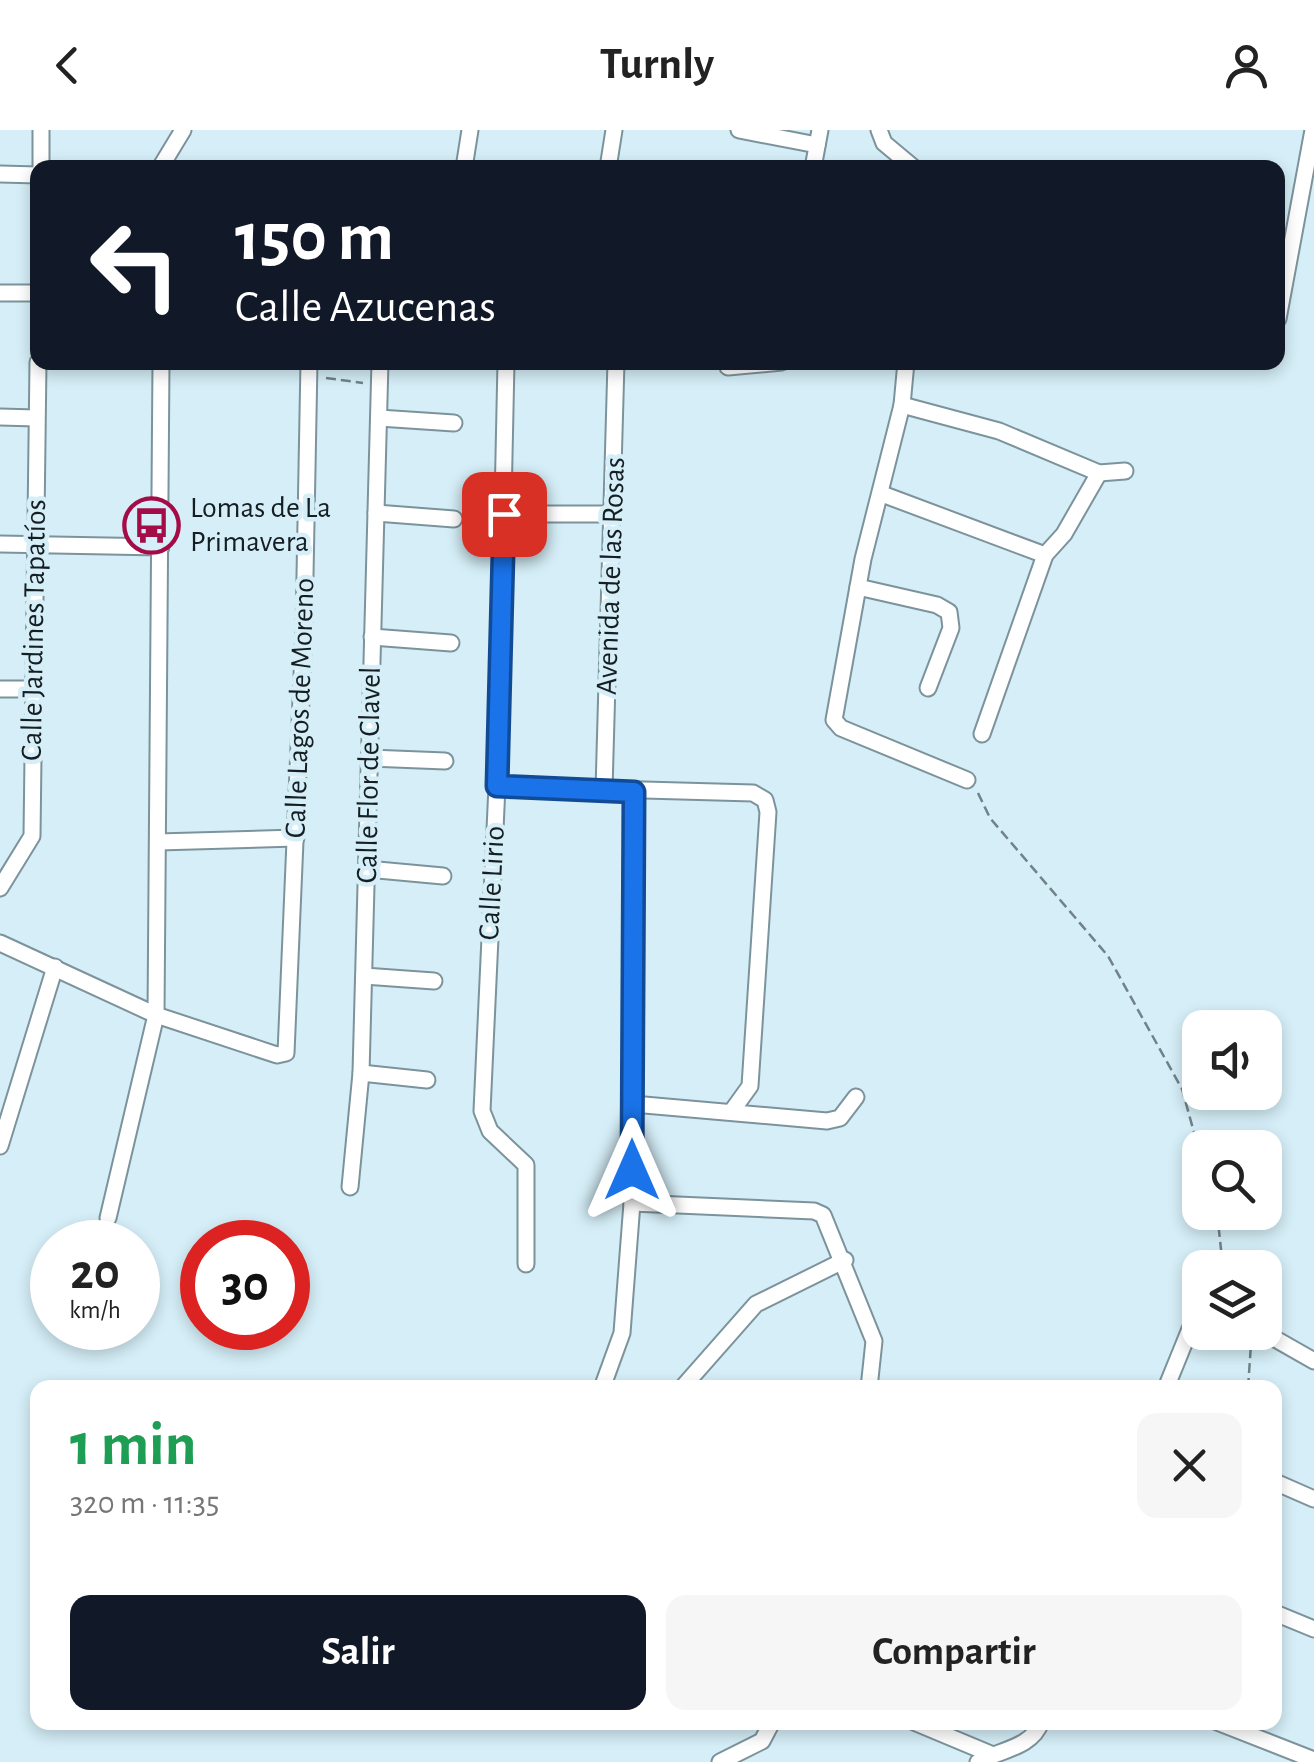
<!DOCTYPE html>
<html lang="es">
<head>
<meta charset="utf-8">
<style>
	:root { --surface:#fff; --page:#f6f6f6; --text:#222; --muted:#767676; --accent:#111827 }
	body { margin:0; font-family:"Alegreya Sans",sans-serif; background:var(--page); color:var(--text); height:100vh; display:flex; flex-direction:column; font-size:38px; white-space:nowrap }
	* { box-sizing:border-box; margin:0 }
	p { font-size:32px; color:var(--muted) }
	.icon { flex:none; width:55px; height:55px; fill:none; stroke:currentColor; stroke-width:2; stroke-linecap:round; stroke-linejoin:round }
	.map { position:relative; flex:1; overflow:hidden }
	.details { position:absolute; left:30px; top:1250px; width:1252px; height:350px; display:flex; flex-direction:column; background:var(--surface); border-radius:20px; box-shadow:0 5px 15px #0003 }
	.details>* { flex:none }
	.top-card { position:absolute; left:30px; top:30px; width:1255px; height:210px; border-radius:20px; box-shadow:0 5px 15px #0003; background:#111827; color:#fff; overflow:hidden }
	.fabs { position:absolute; left:1182px; top:880px; display:grid; gap:20px }
	.fabs a { display:grid; place-items:center; width:100px; height:100px; border-radius:20px; background:var(--surface); box-shadow:0 5px 15px #0003; font-size:50px }
	.speed { position:absolute; left:30px; top:1090px; display:flex; gap:20px; font-size:50px; font-weight:700; text-align:center }
	.speed>* { display:grid; place-content:center; width:130px; height:130px; border-radius:50%; background:var(--surface); box-shadow:0 5px 15px #0003; line-height:1 }
	.speed small { font-size:25px; font-weight:400 }
	.speed .limit { border:15px solid #d22; background:#fff; color:#111 }
	.pin { position:absolute; display:grid; place-items:center; width:85px; height:85px; color:#fff; margin:-42px; border-radius:20px; box-shadow:0 5px 15px #0006 }
	.me { position:absolute; width:110px; margin:-55px; rotate:0deg; stroke-linejoin:round; filter:drop-shadow(0 0 8px #0008) }
	.turn { display:flex; align-items:center; gap:35px; height:210px; padding:0 40px; font-size:45px }
	.turn .icon { width:130px; height:130px; stroke-width:2.5 }
	.turn b { display:block; font-size:70px; line-height:85px }
	.round { display:grid; place-items:center; flex:none; width:105px; height:105px; border-radius:20px; background:var(--page) }
	.headline { display:flex; align-items:center; justify-content:space-between; height:170px; padding:0 40px }
	h1 { font-size:60px; font-weight:600; line-height:75px; color:#1e9e55 }
	.cta { display:flex; gap:20px; margin-top:auto; padding:20px 40px }
	.cta a { flex:1; height:115px; border-radius:20px; background:var(--accent); color:#fff; font-size:40px; font-weight:600; line-height:115px; text-align:center }
	.cta a+a { background:var(--page); color:var(--text) }
	header { display:flex; justify-content:space-between; align-items:center; height:130px; padding:0 40px; background:var(--surface); font-size:45px; font-weight:600 }
	.map>svg:first-child { display:block }
</style>
</head>
<body>
<header><svg class="icon" aria-label="back" viewBox="0 0 24 24"><path d="M15 5l-7 7 7 7"/></svg>Turnly<svg class="icon" aria-label="person" viewBox="0 0 24 24"><circle cx="12" cy="8" r="4"/><path d="M4 21q1-7 8-7t8 7"/></svg></header>
<div class="map">
<svg width="1314" height="1632" viewBox="0 0 1314 1632">
	<rect width="100%" height="100%" fill="#d5eef7"/>
	<g fill="none" stroke-linecap="round" stroke-linejoin="round">
		<defs>
			<g id="street">
				<polyline points="41,0 41,38"/>
				<polyline points="739,0 817,15"/>
				<polyline points="879,0 884,13 914,38"/>
				<polyline points="160,38 183,0"/>
				<polyline points="464,38 470,0"/>
				<polyline points="608,38 614,0"/>
				<polyline points="813,38 820,0"/>
				<polyline points="0,44 38,45"/>
				<polyline points="0,163 38,163"/>
				<polyline points="1278,189 1313,0"/>
				<polyline points="506,232 497,656 482,981 490,1001 526,1035 526,1134"/>
				<polyline points="906,232 902,275 863,429 834,590 841,598 967,650"/>
				<polyline points="728,237 782,232"/>
				<polyline points="902,275 999,301 1099,343 1125,341"/>
				<polyline points="0,287 36,288"/>
				<polyline points="379,288 454,293"/>
				<polyline points="882,364 1045,425"/>
				<polyline points="376,383 454,389"/>
				<polyline points="503,384 613,384"/>
				<polyline points="0,414 161,417"/>
				<polyline points="858,457 937,475 949,482 951,498 928,558"/>
				<polyline points="372,507 451,513"/>
				<polyline points="0,559 34,559"/>
				<polyline points="982,604 1045,425 1064,404 1099,343"/>
				<polyline points="370,628 445,631"/>
				<polyline points="497,656 753,663 765,670 768,682 750,956 732,981"/>
				<polyline points="604,660 616,232"/>
				<polyline points="158,712 296,708"/>
				<polyline points="367,739 443,746"/>
				<polyline points="0,758 32,706 38,232"/>
				<polyline points="0,813 156,885 277,925 286,923 304,499 309,232"/>
				<polyline points="364,846 434,851"/>
				<polyline points="361,943 427,950"/>
				<polyline points="633,974 827,991 840,988 856,967"/>
				<polyline points="0,1016 55,837"/>
				<polyline points="350,1057 361,943 380,232"/>
				<polyline points="632,1073 814,1081 823,1085 874,1211 869,1258"/>
				<polyline points="108,1088 156,885 161,232"/>
				<polyline points="1263,1202 1314,1231"/>
				<polyline points="602,1258 622,1203 632,1073 635,662"/>
				<polyline points="682,1258 756,1174 845,1130"/>
				<polyline points="1166,1258 1190,1199 1200,1191"/>
				<polyline points="1275,1352 1314,1369"/>
				<polyline points="1275,1483 1314,1499"/>
				<polyline points="914,1592 993,1625"/>
				<polyline points="1217,1592 1314,1630"/>
				<polyline points="720,1632 762,1611 772,1592"/>
				<path d="M 978,1632 C 999,1620 1032,1618 1041,1592"/>
			</g>
		</defs>
		<!-- street casing -->
		<use href="#street" stroke="#7c939b" stroke-width="19"/>
		<!-- path -->
		<g stroke="#718289" stroke-width="2.5" stroke-dasharray="10 5" stroke-linecap="butt">
			<polyline points="326,248 363,253"/>
			<polyline points="978,663 990,688 1108,826 1182,959 1200,1024"/>
			<polyline points="1217,1082 1223,1138"/>
			<polyline points="1248,1258 1251,1214"/>
		</g>
		<!-- street -->
		<use href="#street" stroke="#fff" stroke-width="15"/>
	</g>
	<g fill="none" stroke-linecap="round" stroke-linejoin="round">
		<defs>
			<polyline id="route" points="504,384 497,656 634,662 632,1040"/>
		</defs>
		<!-- route casing -->
		<use href="#route" stroke="#114b97" stroke-width="25"/>
		<!-- route -->
		<use href="#route" stroke="#1a73e8" stroke-width="18"/>
	</g>
	<!-- icons -->
	<defs>
		<symbol id="bus-ring" viewBox="-11 -11 22 22"><circle r="9.5" fill="#d5eef7" stroke="#a40c47" stroke-width="1.5"/><path d="M-5-6H5V4H4V6H2V4H-2V6H-4V4H-5ZM-3.5-4V0h7V-4ZM-3.5 1.2v1.5H-2V1.2ZM2 1.2v1.5H3.5V1.2Z" fill="#a40c47"/></symbol>
	</defs>
	<g fill-rule="evenodd">
		<use href="#bus-ring" x="120" y="364" width="63" height="63"/>
	</g>
	<g text-anchor="middle" dominant-baseline="central" stroke-width="9" stroke-linejoin="round" paint-order="stroke">
		<!-- poi labels -->
		<g font-size="30" fill="#151e22" stroke="#d5eef7" text-anchor="start">
			<text x="190" y="378">Lomas de La<tspan x="190" dy="34">Primavera</tspan></text>
		</g>
		<!-- street labels -->
		<g font-size="30" fill="#151e22" stroke="#d5eef7">
			<text transform="translate(611 446) rotate(-88)">Avenida de las Rosas</text>
			<text transform="translate(34 500) rotate(-89)">Calle Jardines Tapatíos</text>
			<text transform="translate(300 578) rotate(-88)">Calle Lagos de Moreno</text>
			<text transform="translate(369 645) rotate(-89)">Calle Flor de Clavel</text>
			<text transform="translate(492 753) rotate(-87)">Calle Lirio</text>
		</g>
	</g>
</svg>
<div class="fabs">
<a><svg class="icon" aria-label="sound" viewBox="0 0 24 24"><path d="M4 9h4l5-4v14l-5-4H4zM17 9q2 3 0 6"/></svg></a>
<a><svg class="icon" aria-label="search" viewBox="0 0 24 24"><circle cx="10" cy="10" r="6"/><path d="M15 15l6 6"/></svg></a>
<a><svg class="icon" aria-label="layers" viewBox="0 0 24 24"><path d="M12 4l9 5-9 5-9-5zM3 14l9 5 9-5"/></svg></a>
</div>
<div class="speed"><div>20<small>km/h</small></div><div class="limit">30</div></div>
<div class="pin" style="left:504px;top:384px;background:#d93025"><svg class="icon" aria-label="arrive" viewBox="0 0 24 24"><path d="M6 21V4h12l-3 4 3 4H6"/></svg></div>
<svg class="me" style="left:632px;top:1040px" viewBox="-20 -20 40 40"><path d="M0-17L14 15 0 8-14 15z" fill="#1a73e8" stroke="#fff" stroke-width="4"/></svg>
<div class="top-card">
<div class="turn"><svg class="icon" aria-label="left" viewBox="0 0 24 24"><path d="M17 20v-9H6M10 6l-5 5 5 5"/></svg><div><b>150 m</b>Calle Azucenas</div></div>
</div>
<section class="details">
<div class="headline"><div><h1>1 min</h1><p>320 m · 11:35</p></div><a class="round"><svg class="icon" aria-label="close" viewBox="0 0 24 24"><path d="M6 6l12 12M18 6L6 18"/></svg></a></div>
<div class="cta"><a>Salir</a><a>Compartir</a></div>
</section>
</div>
</body>
</html>
